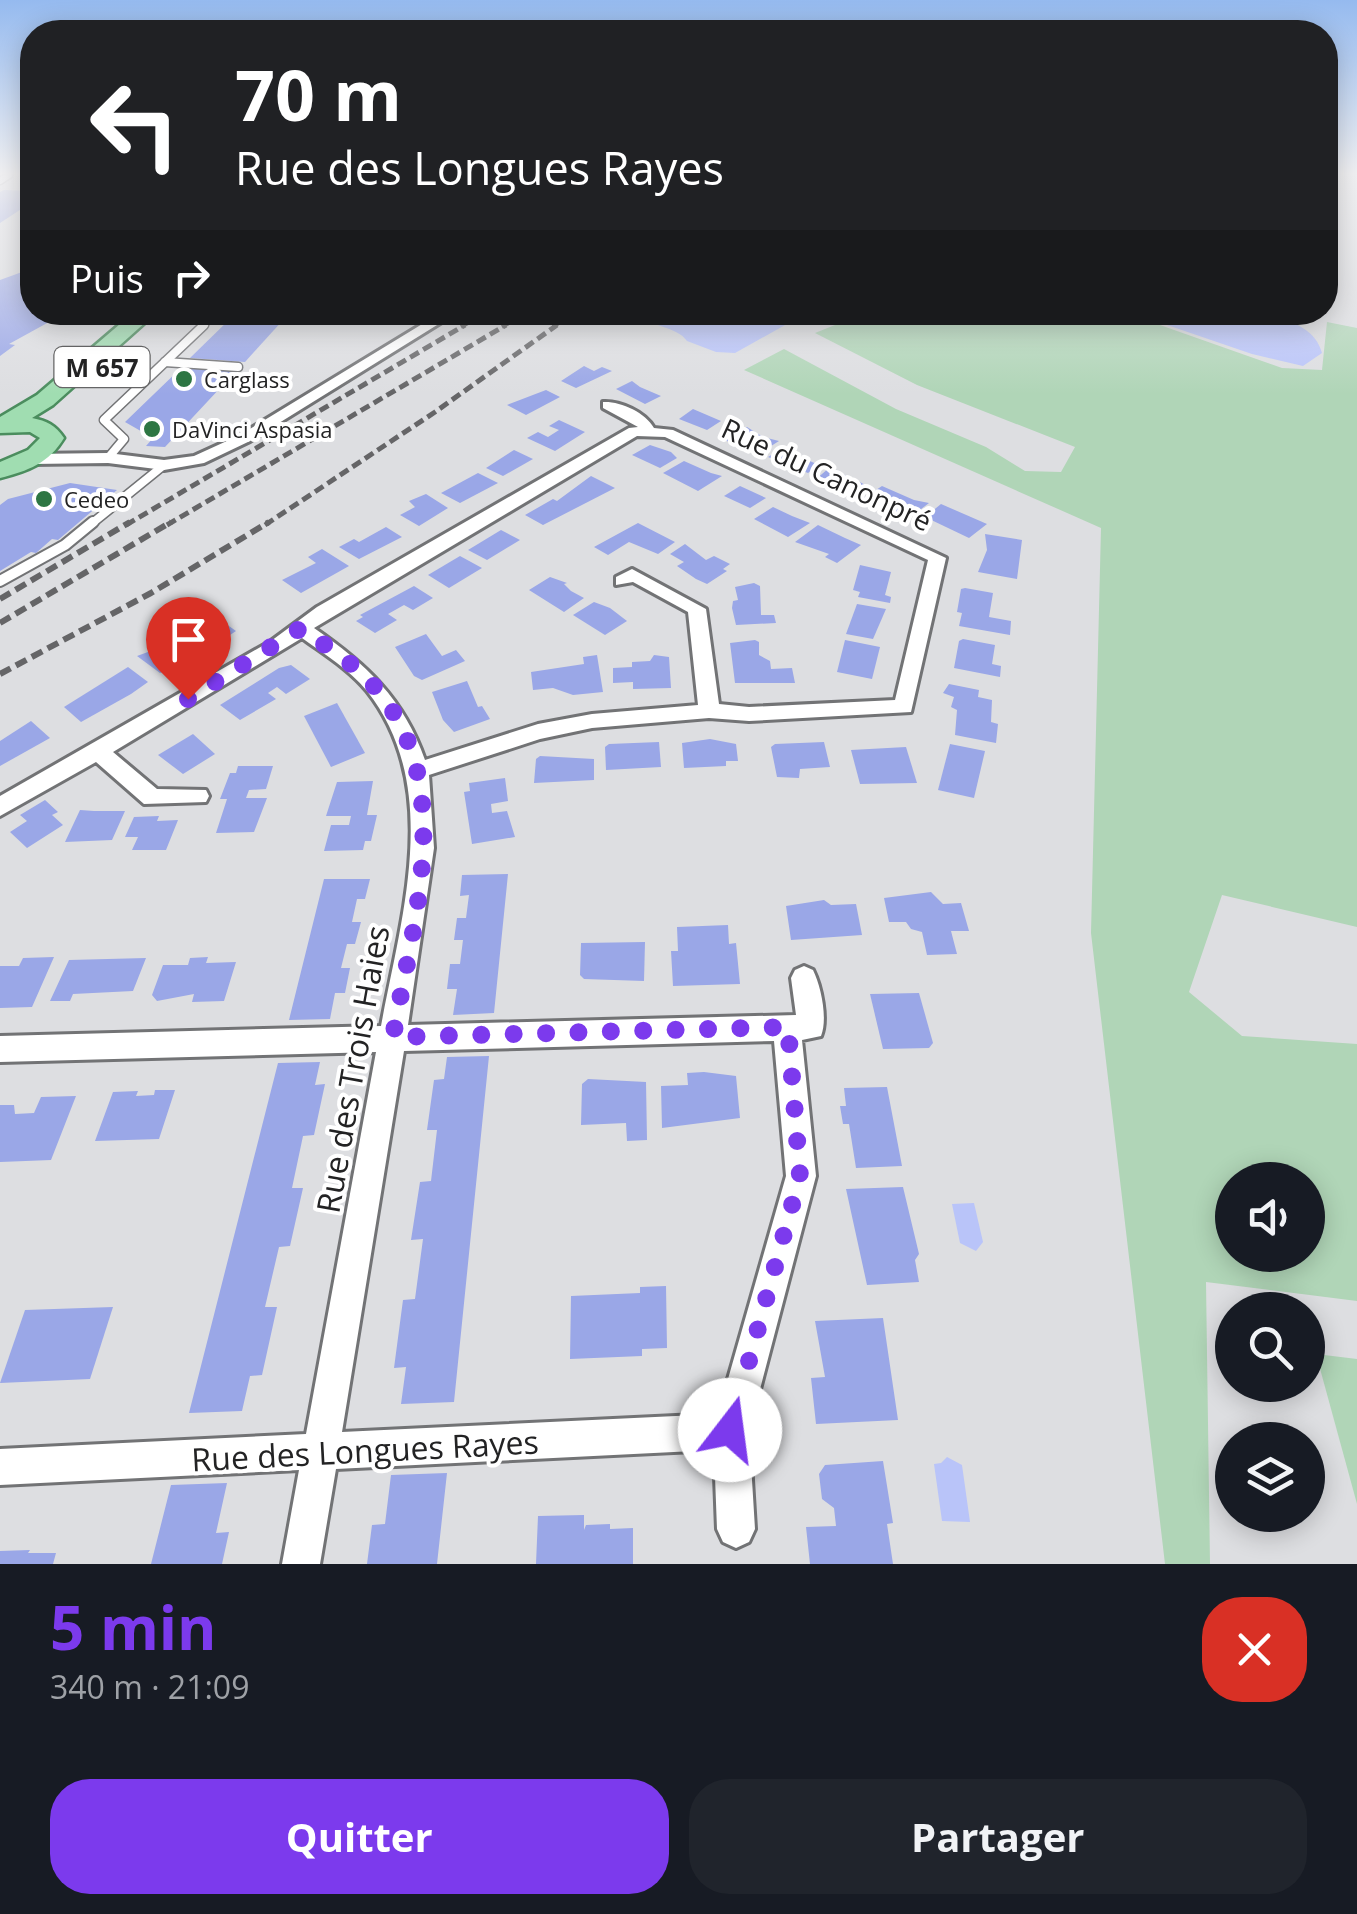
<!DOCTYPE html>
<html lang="fr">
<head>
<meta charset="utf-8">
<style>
	:root { --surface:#171b24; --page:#20242c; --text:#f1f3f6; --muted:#9ea1a6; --accent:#7c3aed }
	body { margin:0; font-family:"Open Sans",sans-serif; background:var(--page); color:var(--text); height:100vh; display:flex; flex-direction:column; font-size:38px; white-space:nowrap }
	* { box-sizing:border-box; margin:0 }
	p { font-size:32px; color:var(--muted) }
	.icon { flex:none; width:55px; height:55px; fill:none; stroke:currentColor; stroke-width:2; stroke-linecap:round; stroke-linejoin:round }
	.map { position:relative; height:1564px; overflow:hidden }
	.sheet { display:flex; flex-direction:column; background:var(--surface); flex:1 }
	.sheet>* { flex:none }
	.top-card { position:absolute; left:20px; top:20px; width:1318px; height:305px; border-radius:40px; box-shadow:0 5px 25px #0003; background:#202124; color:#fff; overflow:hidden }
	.buttons { position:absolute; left:1215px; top:1162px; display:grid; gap:20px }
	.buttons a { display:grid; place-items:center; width:110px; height:110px; border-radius:50%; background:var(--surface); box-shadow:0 5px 25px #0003; font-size:50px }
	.pin { position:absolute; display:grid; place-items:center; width:85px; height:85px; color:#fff; margin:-102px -42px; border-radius:50% 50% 50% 0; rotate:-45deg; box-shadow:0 0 10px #0007 }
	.pin .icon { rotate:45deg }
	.me { position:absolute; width:110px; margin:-55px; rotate:15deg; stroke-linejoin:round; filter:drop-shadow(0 0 8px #0008) }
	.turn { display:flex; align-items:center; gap:35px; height:210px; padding:0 50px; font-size:45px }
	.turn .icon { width:130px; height:130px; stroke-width:2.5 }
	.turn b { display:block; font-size:70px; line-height:85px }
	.then { display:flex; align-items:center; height:95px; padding:0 50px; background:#0003; gap:20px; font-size:38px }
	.round { display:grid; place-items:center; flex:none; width:105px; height:105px; border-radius:40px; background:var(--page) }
	.summary { display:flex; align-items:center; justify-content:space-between; height:170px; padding:0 50px }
	h1 { font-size:60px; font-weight:700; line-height:75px; color:var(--accent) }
	.primary-button { display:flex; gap:20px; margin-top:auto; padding:20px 50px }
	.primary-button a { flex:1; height:115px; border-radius:40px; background:var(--accent); color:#fff; font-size:40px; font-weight:700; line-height:115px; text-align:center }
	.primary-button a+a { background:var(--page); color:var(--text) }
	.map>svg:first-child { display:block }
</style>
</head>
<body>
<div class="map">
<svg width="1357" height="1564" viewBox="0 0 1357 1564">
	<rect width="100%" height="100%" fill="#dddee1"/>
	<!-- green -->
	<g fill="#b0d5b7" fill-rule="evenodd">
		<path d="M 865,313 L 1126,313 L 1282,368 L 1322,370 L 1327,322 L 1357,328 L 1357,927 L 1222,895 L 1189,992 L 1242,1036 L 1357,1044 L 1357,1301 L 1206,1282 L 1210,1564 L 1165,1564 L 1091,933 L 1101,528 L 744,370 L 784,349 L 896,409 L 986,447 L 1025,471 L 1061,472 L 1075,447 L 917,385 L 815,333 ZM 1308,1180 L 1308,1255 L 1232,1255 L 1232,1180 Z"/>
		<polygon points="1316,1354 1357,1359 1357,1504"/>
	</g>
	<!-- water -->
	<g fill="#b9c4f9">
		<path d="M 638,313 L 784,312 L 794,320 L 735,353 L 716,352 L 687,341 C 677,326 651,328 638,313 Z"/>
		<path d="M 1132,313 C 1179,312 1308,297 1322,353 L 1303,366 L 1252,354 Z"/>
		<polygon points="974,1203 983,1242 976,1251 960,1243 952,1204"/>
		<polygon points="947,1457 962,1465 970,1522 942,1521 934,1464 941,1463"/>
	</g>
	<!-- building -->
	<g fill="#9aa7e7">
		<polygon points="4,190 32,191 32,202 0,223 0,192"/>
		<polygon points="22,272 32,274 32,312 78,312 63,324 49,322 9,344 15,345 0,356 0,280"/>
		<polygon points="233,316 284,319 245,362 190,358"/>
		<polygon points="584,366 594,371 602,367 612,371 576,388 561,381"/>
		<polygon points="182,367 236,371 165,447 146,446 153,438 125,422"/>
		<polygon points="632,381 640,387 661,396 645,404 616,389"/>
		<polygon points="546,390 560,397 526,415 507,405"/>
		<polygon points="693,409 721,421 707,430 679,419"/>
		<polygon points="559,420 585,432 555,451 527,438 538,432 548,437 559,430 549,426"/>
		<polygon points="747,427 763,437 779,441 757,455 725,440"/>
		<polygon points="650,445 671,452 677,458 660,468 632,455"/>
		<polygon points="782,449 819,465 808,473 768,457"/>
		<polygon points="514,450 533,459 503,476 486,468"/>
		<polygon points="684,461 711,473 722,476 698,491 663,473"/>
		<polygon points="829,468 858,481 869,487 854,497 815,480"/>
		<polygon points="478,473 498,483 460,503 441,493"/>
		<polygon points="591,476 615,488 543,525 525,515 553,499 557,501"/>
		<polygon points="70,483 117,490 58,540 52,539 36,553 31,552 0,571 0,505 8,499"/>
		<polygon points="740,486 766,498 750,508 724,496"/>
		<polygon points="882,486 914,500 929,503 912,516 884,510 864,498"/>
		<polygon points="426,494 448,508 419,526 400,515 415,507 409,501"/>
		<polygon points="941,504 987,524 969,538 925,517"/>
		<polygon points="773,507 792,516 810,523 788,537 754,519"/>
		<polygon points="638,523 675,542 658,554 629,542 608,555 594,547"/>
		<polygon points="818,525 845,538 861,545 837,563 825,557 829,554 795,542"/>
		<polygon points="386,527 402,537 359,559 339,547 354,539 359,542"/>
		<polygon points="501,530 520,540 487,560 468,550"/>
		<polygon points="985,534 1022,540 1017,579 978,572 987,550"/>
		<polygon points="685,544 706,560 714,556 730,564 723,569 727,571 707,584 696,579 677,566 684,562 670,554"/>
		<polygon points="322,549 349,566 301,593 282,580 316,563 308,557"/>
		<polygon points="460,556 482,568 449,588 428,575"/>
		<polygon points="860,565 891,572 885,595 891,597 890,603 858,597 860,592 853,590"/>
		<polygon points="550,577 567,583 564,584 571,591 584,598 564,612 529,590"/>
		<polygon points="754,583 760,586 761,615 774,615 776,623 736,625 732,608 733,601 738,600 735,587"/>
		<polygon points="414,586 433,598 413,610 404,605 388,614 397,620 375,633 356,621 363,617 360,615"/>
		<polygon points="965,588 993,593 989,617 1011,621 1010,635 959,626 962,613 957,612 961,589"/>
		<polygon points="594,602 610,608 627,621 605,635 573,615"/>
		<polygon points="857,604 886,609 873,639 846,634"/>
		<polygon points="219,619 236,631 196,658 160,673 137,656 186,638 193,643 202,638 194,632"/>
		<polygon points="426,634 442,656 456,650 465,661 422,680 414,676 395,647"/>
		<polygon points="963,639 995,645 992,664 1001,666 1000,677 954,668 959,641"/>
		<polygon points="755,640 759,642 759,655 770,661 771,669 792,668 795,683 735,683 730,643"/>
		<polygon points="845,640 880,647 872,679 837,672"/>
		<polygon points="597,655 603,692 573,695 553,688 533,690 531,672 584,664 583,657"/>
		<polygon points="654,655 669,657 671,688 633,689 633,682 613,683 613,668 632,667 632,662 650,661"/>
		<polygon points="291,665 310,679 286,694 277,687 268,693 276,699 240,720 220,705 279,668"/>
		<polygon points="128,667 148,682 131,694 81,722 64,707"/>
		<polygon points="467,681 478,707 482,706 490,719 454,732 443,720 432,692"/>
		<polygon points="949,684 979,690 978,697 992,700 991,722 998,724 996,743 955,735 957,710 951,707 954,697 943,693"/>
		<polygon points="337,703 365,753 331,767 304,716"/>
		<polygon points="31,721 50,738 0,766 0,741"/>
		<polygon points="193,734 215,754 183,774 158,755"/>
		<polygon points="710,739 736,744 738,761 726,761 726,766 684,768 682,743"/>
		<polygon points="659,742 661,767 606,770 605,747 609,744"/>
		<polygon points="824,742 830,767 800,769 799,778 777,777 771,747 775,744"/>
		<polygon points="950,744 985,751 974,798 938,790"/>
		<polygon points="906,747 917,783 860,784 851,750"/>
		<polygon points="540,756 594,759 594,780 534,783 536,759"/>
		<polygon points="238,766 273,766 266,789 249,790 246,798 267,798 254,832 216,833 227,799 220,799 230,773 236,773"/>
		<polygon points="505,778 508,801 491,804 492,813 507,811 515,837 472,844 464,792 470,791 469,783"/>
		<polygon points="373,781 367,815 377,815 371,841 365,841 363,850 324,851 331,825 349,825 351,816 326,816 337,782"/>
		<polygon points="45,800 58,812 52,815 63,825 27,848 10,832 27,821 20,815"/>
		<polygon points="80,810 94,811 125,811 112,840 65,842"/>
		<polygon points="159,816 157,821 178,820 166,850 132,850 138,837 125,837 134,817"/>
		<polygon points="508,874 494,1013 453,1015 457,989 447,989 450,964 460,964 463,940 454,940 457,918 466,918 469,895 460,896 462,875"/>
		<polygon points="324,879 370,879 365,899 357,899 352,922 361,922 355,944 347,944 341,968 350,968 345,993 335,993 330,1019 289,1020"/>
		<polygon points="931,892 943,904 961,903 969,931 951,931 957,954 927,955 922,932 911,929 906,922 889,922 884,898"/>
		<polygon points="824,900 831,905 856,904 862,935 791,940 786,906"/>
		<polygon points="728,925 729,944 736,943 740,984 673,986 671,951 678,951 677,927"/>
		<polygon points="645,942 644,981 584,979 580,975 581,943"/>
		<polygon points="54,957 32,1007 0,1008 0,966 19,966 23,958"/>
		<polygon points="208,957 206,963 236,962 224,1001 192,1002 194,994 157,1001 152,995 163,965 188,965 190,958"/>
		<polygon points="146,958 133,991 73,994 70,1001 50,1001 69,960"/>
		<polygon points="919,993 933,1043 929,1048 883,1049 870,994"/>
		<polygon points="489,1056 454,1402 401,1404 406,1367 394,1368 403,1300 415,1299 423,1239 411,1240 420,1182 431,1181 437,1130 427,1130 434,1080 444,1079 447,1057"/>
		<polygon points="320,1062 315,1085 325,1084 314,1135 303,1136 292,1188 303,1188 290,1246 279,1247 265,1307 277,1307 262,1375 250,1376 242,1411 189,1413 278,1063"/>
		<polygon points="704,1072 736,1076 740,1118 662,1128 661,1086 688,1085 687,1073"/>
		<polygon points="588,1079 646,1082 647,1140 627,1141 626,1123 581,1125 582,1084"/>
		<polygon points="887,1087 902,1166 856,1168 849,1124 843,1124 840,1106 846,1106 844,1088"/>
		<polygon points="155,1090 175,1090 159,1139 95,1141 113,1092 138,1091 136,1096 154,1095"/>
		<polygon points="76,1096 51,1160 0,1162 0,1105 14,1105 15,1114 34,1113 41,1097"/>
		<polygon points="903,1187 919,1254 915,1260 919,1282 867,1285 846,1189"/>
		<polygon points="666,1286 667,1348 642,1349 642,1356 570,1359 571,1296 640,1293 640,1287"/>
		<polygon points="113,1307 90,1379 0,1383 25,1310"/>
		<polygon points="883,1318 898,1420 816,1424 811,1378 825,1377 815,1321"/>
		<polygon points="883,1461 893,1523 887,1524 893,1564 810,1564 806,1527 836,1526 834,1508 822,1499 819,1474 825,1465"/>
		<polygon points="447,1473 437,1564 367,1564 372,1525 385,1524 391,1475"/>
		<polygon points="227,1483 216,1533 229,1532 222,1564 151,1564 171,1485"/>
		<polygon points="584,1515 584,1530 586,1525 610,1524 610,1529 633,1528 633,1564 536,1564 538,1516"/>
		<polygon points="30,1550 28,1553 56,1553 53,1564 0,1564 0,1551"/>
	</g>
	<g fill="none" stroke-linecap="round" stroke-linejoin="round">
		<defs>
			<g id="lane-far2">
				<polyline points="0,181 9,175"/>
				<polyline points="235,312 274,315"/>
				<polyline points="201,327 217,312"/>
			</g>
			<g id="lane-far1">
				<polyline points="165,362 238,367"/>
				<polyline points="108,458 124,439 104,420 204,325"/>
				<polyline points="90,525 164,465"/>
			</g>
			<polyline id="lane" points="0,581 65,545 93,522"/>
			<g id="street">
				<polygon points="442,312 458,312 250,441 204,463 164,470 108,463 32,464 24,459 32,454 108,453 164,460 194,456 240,435"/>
				<path d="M 603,402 C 620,401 645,412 654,428 L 673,430 L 946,558 L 911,712 L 749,721 L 709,718 L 592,728 L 540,739 L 429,775 L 434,848 L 408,1025 L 796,1015 L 791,978 L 795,970 L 804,966 L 813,970 C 821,986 828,1019 821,1036 L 802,1040 L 816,1176 L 749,1431 L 755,1529 L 749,1542 L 736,1548 L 723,1542 L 717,1529 L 714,1450 L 336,1469 L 320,1564 L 282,1564 L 299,1470 L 0,1485 L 0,1449 L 306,1434 L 376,1052 L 0,1062 L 0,1036 L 381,1026 C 401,918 443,787 367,691 C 349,669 324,654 302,638 L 113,752 L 157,789 L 206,790 L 209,796 L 206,802 L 144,804 L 96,762 L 0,816 L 0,796 L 271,641 L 317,607 L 629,428 L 638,427 L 603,408 ZM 637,436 L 665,437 L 928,560 L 895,700 L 749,707 L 719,704 L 706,609 L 632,569 L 616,577 L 616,585 L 633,582 L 688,612 L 698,705 L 592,714 L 538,724 L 425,760 C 404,699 366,664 314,628 ZM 774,1041 L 786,1176 L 718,1414 L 342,1432 L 404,1051 Z"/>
			</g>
			<path id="primary" d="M 134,312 L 157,312 L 53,405 L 32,418 C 47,421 55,425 64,438 C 49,463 28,471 0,478 L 0,462 L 28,450 L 40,438 L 30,432 L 0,433 L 0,417 L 37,395 Z"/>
		</defs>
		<!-- lane-far2 casing -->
		<use href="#lane-far2" stroke="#727375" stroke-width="9"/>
		<!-- lane-far1 casing -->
		<use href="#lane-far1" stroke="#727375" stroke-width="11"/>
		<!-- lane casing -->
		<use href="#lane" stroke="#727375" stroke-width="14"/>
		<!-- street casing -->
		<use href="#street" stroke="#727375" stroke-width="6"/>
		<!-- primary casing -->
		<use href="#primary" stroke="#4b8d5e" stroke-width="5"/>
		<!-- lane-far2 -->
		<use href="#lane-far2" stroke="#fff" stroke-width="6"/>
		<!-- lane-far1 -->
		<use href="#lane-far1" stroke="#fff" stroke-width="8"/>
		<!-- lane -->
		<use href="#lane" stroke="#fff" stroke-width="10"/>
		<!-- street -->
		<use href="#street" fill="#fff" fill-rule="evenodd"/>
		<!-- primary -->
		<use href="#primary" fill="#a0ddb1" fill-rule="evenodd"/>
		<!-- rail-far2 -->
		<g stroke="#656567" stroke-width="4" stroke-dasharray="8 4" stroke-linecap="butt">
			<polyline points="461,327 487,312"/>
			<polyline points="502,327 528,312"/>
			<polyline points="553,327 574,312"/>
		</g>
		<!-- rail-far1 -->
		<g stroke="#656567" stroke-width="5" stroke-dasharray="10 5" stroke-linecap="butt">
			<polyline points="126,525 465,325"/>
			<polyline points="167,525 506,325"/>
			<polyline points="265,525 435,412 557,325"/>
		</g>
		<!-- rail -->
		<g stroke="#656567" stroke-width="6" stroke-dasharray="12 6" stroke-linecap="butt">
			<polyline points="0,599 130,522"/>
			<polyline points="0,623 171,522"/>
			<polyline points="0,674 151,593 269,522"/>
		</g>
	</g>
	<!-- sky -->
	<linearGradient id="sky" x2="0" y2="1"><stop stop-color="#95baef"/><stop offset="0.44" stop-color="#f0f0f2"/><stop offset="1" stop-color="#f0f0f2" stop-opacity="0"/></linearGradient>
	<rect width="1357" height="394" fill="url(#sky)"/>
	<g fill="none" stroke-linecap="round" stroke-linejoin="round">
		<!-- route -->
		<path stroke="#7c3aed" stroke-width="18" stroke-dasharray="0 32.4" d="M 188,699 L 301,628 C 325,646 353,662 373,685 C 460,782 412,924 393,1037 L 788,1027 L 800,1176 L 730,1430"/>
	</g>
	<!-- markers -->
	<g fill="#2d7643" stroke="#fff" stroke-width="4">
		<circle cx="184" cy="379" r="10"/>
		<circle cx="152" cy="429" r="10"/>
		<circle cx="44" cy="499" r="10"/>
	</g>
	<g text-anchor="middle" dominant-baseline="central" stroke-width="8" stroke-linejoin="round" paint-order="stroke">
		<!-- far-poi labels -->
		<g font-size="22" fill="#232324" stroke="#fff" text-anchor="start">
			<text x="204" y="379">Carglass</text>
			<text x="172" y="429">DaVinci Aspasia</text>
			<text x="64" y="499">Cedeo</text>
		</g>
		<!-- shield labels -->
		<rect fill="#fff" stroke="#656566" stroke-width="2.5" x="54.5" y="347" width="95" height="40" rx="8"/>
		<g font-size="25" font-weight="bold" fill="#232324">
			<text x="102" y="367">M 657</text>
		</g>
		<!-- street labels -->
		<g font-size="28" fill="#232324" stroke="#fff">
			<text transform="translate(827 474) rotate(25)">Rue du Canonpré</text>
		</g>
		<!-- near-street labels -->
		<g font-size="32" fill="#232324" stroke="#fff">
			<text transform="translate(352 1069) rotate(-80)">Rue des Trois Haies</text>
			<text transform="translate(365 1450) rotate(-3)">Rue des Longues Rayes</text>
		</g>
	</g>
</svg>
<div class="buttons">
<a><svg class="icon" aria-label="sound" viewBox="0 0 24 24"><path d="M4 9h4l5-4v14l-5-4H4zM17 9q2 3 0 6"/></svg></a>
<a><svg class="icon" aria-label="search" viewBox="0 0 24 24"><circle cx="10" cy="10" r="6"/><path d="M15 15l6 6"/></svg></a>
<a><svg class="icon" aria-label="layers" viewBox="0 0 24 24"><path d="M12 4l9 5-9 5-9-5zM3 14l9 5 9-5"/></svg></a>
</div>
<div class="pin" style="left:188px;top:699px;background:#d93025"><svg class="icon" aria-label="arrive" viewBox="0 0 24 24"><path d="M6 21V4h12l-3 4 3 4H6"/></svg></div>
<svg class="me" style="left:730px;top:1430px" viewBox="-20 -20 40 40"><circle r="19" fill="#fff"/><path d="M0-13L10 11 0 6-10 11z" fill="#7c3aed"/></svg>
<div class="top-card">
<div class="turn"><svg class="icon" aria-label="left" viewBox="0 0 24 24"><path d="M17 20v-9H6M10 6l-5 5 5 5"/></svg><div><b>70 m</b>Rue des Longues Rayes</div></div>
<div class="then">Puis<svg class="icon" aria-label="right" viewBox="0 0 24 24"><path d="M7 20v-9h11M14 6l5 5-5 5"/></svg></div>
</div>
</div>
<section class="sheet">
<div class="summary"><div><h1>5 min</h1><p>340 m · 21:09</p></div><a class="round" style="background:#d93025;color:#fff"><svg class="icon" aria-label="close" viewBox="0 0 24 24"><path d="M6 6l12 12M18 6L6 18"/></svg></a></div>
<div class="primary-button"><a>Quitter</a><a>Partager</a></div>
</section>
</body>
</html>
